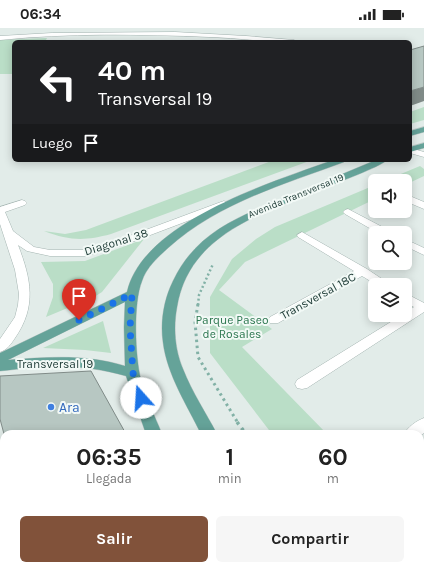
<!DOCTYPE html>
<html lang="es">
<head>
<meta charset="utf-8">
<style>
	:root { --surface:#fff; --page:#f6f6f6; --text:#222; --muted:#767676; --accent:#81523a }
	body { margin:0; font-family:Karla,sans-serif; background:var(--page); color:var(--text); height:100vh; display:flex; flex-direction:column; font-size:15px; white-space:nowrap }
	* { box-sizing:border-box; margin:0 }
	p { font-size:13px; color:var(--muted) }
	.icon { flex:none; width:22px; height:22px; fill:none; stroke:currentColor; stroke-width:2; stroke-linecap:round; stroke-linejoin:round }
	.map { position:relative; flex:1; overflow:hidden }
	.drawer { position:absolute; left:0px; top:402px; width:424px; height:140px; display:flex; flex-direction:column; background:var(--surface); border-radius:12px 12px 0 0; box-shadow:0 2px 10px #0003 }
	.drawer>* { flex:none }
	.guide { position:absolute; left:12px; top:12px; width:400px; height:122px; border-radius:6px; box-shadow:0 2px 10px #0003; background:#202124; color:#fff; overflow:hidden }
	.buttons { position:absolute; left:368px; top:146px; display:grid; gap:8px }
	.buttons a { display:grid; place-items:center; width:44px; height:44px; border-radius:6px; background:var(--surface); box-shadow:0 2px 10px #0003; font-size:20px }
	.pin { position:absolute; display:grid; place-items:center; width:34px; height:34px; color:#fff; margin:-41px -17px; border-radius:50% 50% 50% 0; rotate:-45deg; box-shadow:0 0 4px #0007 }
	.pin .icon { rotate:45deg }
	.me { position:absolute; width:44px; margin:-22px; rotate:341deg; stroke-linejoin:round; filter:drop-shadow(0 0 3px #0008) }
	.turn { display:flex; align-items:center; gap:14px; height:84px; padding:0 20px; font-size:18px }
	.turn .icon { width:52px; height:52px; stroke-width:2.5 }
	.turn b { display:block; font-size:28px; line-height:34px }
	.then { display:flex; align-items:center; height:38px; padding:0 20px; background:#0003; gap:8px; font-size:15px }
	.eta { display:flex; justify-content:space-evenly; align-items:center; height:68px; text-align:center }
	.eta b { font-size:24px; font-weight:700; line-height:28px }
	.primary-button { display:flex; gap:8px; margin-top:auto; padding:8px 20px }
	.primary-button a { flex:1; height:46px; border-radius:6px; background:var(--accent); color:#fff; font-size:16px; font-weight:700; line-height:46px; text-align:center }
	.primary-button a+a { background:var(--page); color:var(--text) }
	.status { display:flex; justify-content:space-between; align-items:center; height:28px; padding:0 20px; background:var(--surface); direction:ltr }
	.status svg { height:11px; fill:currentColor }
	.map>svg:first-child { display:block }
</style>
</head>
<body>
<div class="status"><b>06:34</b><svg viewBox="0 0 49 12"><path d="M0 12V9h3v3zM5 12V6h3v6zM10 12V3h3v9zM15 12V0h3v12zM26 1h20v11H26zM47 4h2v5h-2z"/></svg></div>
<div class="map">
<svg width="424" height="542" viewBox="0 0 424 542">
	<rect width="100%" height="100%" fill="#e2ece9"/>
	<!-- green -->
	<g fill="#badec7">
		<polygon points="47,10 45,14 14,14 14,46 0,46 0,12"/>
		<polygon points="424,79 424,92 410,96 410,84"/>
		<path d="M 274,132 L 312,132 L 111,206 C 85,213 70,213 44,203 L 65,206 L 86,202 Z"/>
		<polygon points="420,138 424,141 424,148 405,157 405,153 384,153"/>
		<polygon points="375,157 375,171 245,234 219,262 272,301 242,319 327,406 272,406 210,325 210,269 232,231 256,211 275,199"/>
		<polygon points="144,211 102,264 94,269 46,289 53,269 53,256 41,234 85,233"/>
		<polygon points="103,293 111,325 85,322 43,320"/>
		<polygon points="424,415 424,542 375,542 372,538 420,538 420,419"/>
	</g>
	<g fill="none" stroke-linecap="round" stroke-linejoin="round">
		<defs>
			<g id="minor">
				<path d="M 175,4 L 246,8 L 294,12 L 297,14 C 267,14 238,10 209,9 C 141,6 67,5 0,12 L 0,8 L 52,5 Z"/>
				<polygon points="410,120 424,124 424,129 410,125"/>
				<polygon points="405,166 424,174 424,181 405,173"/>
				<path d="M 22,172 L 25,173 L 27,175 L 25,177 L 5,184 L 13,203 L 34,219 L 50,222 L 85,222 L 116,213 L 221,174 L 224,173 L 229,176 L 227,178 L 124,217 L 86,228 L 50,228 L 27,223 L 18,217 C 31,251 37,278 15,310 C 11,316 7,322 0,324 L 0,311 L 15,289 L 18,277 L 19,266 L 15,242 L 0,196 L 0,179 Z"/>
				<polygon points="348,181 390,203 391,205 378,205 345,186 343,184 345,182"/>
				<polygon points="302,204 367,241 391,257 377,257 362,248 278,295 270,295 268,292 270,289 354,243 298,209 297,207"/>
				<polygon points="405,211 424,220 424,227 405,218"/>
				<polygon points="405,265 424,275 424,284 307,360 302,361 297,360 295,356 297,352 402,287 405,287 405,285 414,279 405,274"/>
				<path d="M 424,390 L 424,405 L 420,408 L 420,406 L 404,406 C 408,399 416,393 424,390 Z"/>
			</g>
			<g id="major">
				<polygon points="424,99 424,104 410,108 410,103"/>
				<polygon points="424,115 424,120 410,124 410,119"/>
				<path d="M 333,132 L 345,132 L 344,134 C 282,157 218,175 168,220 C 158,229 146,240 142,253 C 133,275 135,329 141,352 C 146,371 155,388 162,406 L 146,406 L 126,348 C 81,335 46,338 0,343 L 0,325 L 127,264 C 143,193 273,154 333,132 ZM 125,274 L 124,299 L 125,338 C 86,326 48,329 8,332 Z"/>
				<path d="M 376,132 L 387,132 C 380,139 336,155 324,160 C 264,185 189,205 177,279 C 173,300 175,322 183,341 C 192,364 206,385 217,406 L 201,406 C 187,377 167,347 163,314 C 160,294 164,271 173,253 C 197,202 243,187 292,167 C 320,155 348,144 376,132 Z"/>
				<polygon points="211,538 230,538 232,542 212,542"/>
				<polygon points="284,538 304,538 306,542 285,542"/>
			</g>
		</defs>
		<!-- minor casing -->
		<use href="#minor" stroke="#a4b4b1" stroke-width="1"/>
		<!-- major casing -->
		<use href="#major" stroke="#c1c9c8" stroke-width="1"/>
		<!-- path-far2 -->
		<polyline stroke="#82b1a6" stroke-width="2.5" stroke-dasharray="2 2.5" stroke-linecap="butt" points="198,277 199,267 213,236"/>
		<!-- path-far1 -->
		<polyline stroke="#82b1a6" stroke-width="3" stroke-dasharray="2.5 3.5" stroke-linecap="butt" points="198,276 195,294 198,329 238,395"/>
		<!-- path -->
		<g stroke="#82b1a6" stroke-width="3.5" stroke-dasharray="3 4.5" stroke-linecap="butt">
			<polyline points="237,394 246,406"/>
			<polyline points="342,538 345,542"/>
		</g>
		<!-- minor -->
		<use href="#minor" fill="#fff" fill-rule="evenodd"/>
		<!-- major -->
		<use href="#major" fill="#65a399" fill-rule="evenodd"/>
	</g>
	<!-- shaded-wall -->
	<g fill="#808b88">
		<polygon points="424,59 424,73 410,78 410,63"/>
		<polygon points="137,538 185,538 176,542 128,542"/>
	</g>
	<!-- building -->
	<g fill="#b7c7c2" stroke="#808b88">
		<polygon points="424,18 424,59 410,63 410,22"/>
		<polygon points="91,343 126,406 4,406 0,391 0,348"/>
		<polygon points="4,444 4,478 0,461 0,446"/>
		<polygon points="18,538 137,538 128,542 19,542"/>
	</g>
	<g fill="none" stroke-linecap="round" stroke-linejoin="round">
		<!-- route -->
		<polyline stroke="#1a73e8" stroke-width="7" stroke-dasharray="0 12.6" points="79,292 132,266 130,300 133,345 141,370"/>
	</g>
	<!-- markers -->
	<circle fill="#3f7fe0" stroke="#f2f9f6" stroke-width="1.5" cx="51" cy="379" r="4"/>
	<g text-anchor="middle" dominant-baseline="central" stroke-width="4" stroke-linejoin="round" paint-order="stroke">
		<!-- far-street labels -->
		<g font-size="10" fill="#213e39" stroke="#f2f9f6">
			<text transform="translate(296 168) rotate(-22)">Avenida Transversal 19</text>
		</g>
		<!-- street labels -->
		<g font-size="12" fill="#213e39" stroke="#f2f9f6">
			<text transform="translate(116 214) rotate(-17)">Diagonal 38</text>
			<text transform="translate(318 268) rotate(-29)">Transversal 18C</text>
			<text x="55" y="336">Transversal 19</text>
		</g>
		<!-- park labels -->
		<g font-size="12" fill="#2b764f" stroke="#f2f9f6">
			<text x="232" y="292">Parque Paseo<tspan x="232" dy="14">de Rosales</tspan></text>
		</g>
		<!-- near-shop labels -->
		<g font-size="14" fill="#366cbe" stroke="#f2f9f6" text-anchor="start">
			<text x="59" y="379">Ara</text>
		</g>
	</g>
</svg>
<div class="buttons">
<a><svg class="icon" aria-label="sound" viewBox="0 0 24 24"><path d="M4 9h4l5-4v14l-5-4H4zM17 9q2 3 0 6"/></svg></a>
<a><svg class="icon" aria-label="search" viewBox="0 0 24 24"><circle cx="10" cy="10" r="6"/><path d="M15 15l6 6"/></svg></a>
<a><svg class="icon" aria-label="layers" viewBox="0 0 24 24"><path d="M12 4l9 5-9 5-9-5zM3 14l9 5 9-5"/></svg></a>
</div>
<div class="pin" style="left:79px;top:292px;background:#d93025"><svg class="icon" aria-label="arrive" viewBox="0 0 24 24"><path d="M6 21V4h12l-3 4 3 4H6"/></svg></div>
<svg class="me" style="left:141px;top:370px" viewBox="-20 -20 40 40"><circle r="19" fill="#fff"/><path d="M0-13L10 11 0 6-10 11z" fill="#1a73e8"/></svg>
<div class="guide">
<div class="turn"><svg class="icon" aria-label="left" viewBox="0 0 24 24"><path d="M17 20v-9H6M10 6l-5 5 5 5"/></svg><div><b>40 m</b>Transversal 19</div></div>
<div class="then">Luego<svg class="icon" aria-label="arrive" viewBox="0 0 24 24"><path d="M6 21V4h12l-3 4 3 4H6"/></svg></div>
</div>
<section class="drawer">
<div class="eta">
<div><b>06:35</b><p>Llegada</p></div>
<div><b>1</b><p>min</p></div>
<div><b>60</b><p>m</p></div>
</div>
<div class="primary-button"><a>Salir</a><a>Compartir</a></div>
</section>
</div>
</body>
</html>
